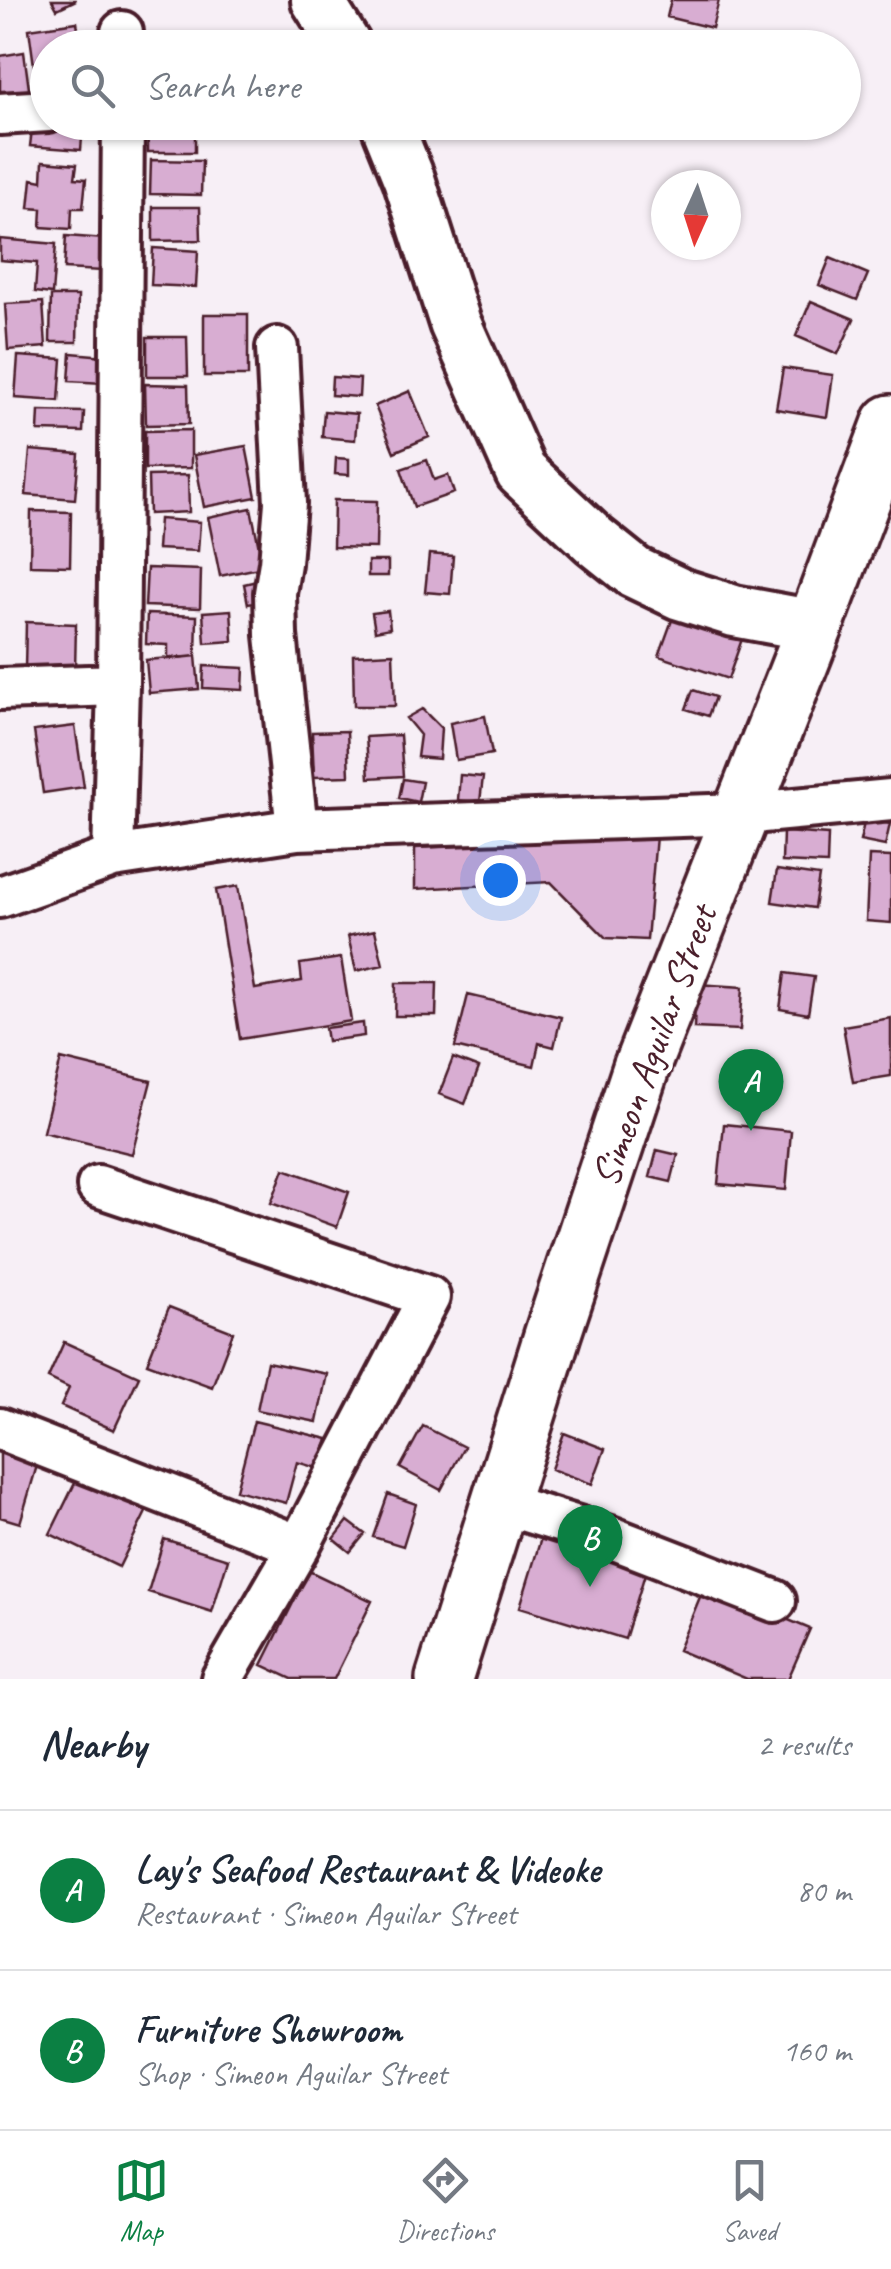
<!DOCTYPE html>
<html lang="en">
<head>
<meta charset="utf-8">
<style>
  body { margin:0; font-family:Caveat,sans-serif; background:#f6f6f7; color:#1f2937 }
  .compass { position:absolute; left:651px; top:170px; width:90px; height:90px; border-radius:50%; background:#fff; box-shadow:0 2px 8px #0004; rotate:183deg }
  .you { position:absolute; left:500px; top:880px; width:35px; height:35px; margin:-25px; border:8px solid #fff; border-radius:50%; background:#1a73e8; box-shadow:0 0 0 15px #1a73e833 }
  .badge { display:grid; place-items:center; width:65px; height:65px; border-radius:50%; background:#0b8043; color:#fff; font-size:32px; font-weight:700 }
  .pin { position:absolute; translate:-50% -82px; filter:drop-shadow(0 2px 5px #0008) }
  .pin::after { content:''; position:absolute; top:52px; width:35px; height:30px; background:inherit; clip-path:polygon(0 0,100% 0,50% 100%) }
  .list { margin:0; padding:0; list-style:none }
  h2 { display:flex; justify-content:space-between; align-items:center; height:130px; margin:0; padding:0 40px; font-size:42px }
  h2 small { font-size:32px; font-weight:400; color:#747a83 }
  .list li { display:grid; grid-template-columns:65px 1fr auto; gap:30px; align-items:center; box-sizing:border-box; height:160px; padding:0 40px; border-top:2px solid #e0e1e3 }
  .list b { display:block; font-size:38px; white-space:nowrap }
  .list p { margin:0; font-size:32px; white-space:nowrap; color:#747a83 }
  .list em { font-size:32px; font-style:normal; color:#747a83 }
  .icon { flex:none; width:55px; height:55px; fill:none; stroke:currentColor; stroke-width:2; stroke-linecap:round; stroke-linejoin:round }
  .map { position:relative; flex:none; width:891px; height:1679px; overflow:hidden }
  .search { position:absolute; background:#fff; box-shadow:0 2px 8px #0004; left:30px; right:30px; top:30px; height:110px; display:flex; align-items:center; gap:25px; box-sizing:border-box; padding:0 35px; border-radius:55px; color:#747a83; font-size:38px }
  .sheet { height:450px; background:#fff }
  nav { display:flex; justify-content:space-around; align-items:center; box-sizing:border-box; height:140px; border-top:2px solid #e0e1e3; background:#fff; font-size:28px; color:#747a83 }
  nav a { display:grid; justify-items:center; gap:5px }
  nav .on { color:#0b8043 }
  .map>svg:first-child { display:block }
  .building { fill:#d8add2; stroke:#4a1f2b; stroke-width:2.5 }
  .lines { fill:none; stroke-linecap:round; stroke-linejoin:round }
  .minor-casing { stroke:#4a1f2b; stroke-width:48 }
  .major-casing { stroke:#4a1f2b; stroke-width:58 }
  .highway-casing { stroke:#4a1f2b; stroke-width:62 }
  .minor { stroke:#fff; stroke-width:40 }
  .major { stroke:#fff; stroke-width:50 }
  .highway { stroke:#fff; stroke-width:55 }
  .labels { text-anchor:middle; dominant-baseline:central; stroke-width:8; stroke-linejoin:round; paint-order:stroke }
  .street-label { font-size:40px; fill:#4a1f2b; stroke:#fff }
</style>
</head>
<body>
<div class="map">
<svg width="891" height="1679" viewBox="0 0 891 1679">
  <rect width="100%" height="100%" fill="#f7eff6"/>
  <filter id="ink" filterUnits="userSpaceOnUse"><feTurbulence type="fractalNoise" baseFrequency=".01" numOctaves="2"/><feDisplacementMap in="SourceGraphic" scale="20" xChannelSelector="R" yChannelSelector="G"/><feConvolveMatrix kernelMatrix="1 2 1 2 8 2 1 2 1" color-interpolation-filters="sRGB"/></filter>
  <g filter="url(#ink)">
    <!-- building -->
    <path class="building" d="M52,0H76L57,9Z
      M671,0H719L712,28L667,17Z
      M77,22L81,48H48V94L38,95L29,29Z
      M24,52L30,96L0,101V56Z
      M33,121L83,125L81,150L30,146Z
      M148,122H195V152H148Z
      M151,160L202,161L201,195L150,194Z
      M43,161L77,164L75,178L86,179L83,208H72L71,229L41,227L42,209L29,208L32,179L42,181Z
      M153,207H200L201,240L153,241Z
      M66,236L105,239L103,271L64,269Z
      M0,239L56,244L52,294L35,292L37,263L0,260Z
      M153,248L198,251L196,287L151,285Z
      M830,258L868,274L857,300L819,285Z
      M51,296H78L77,342H50Z
      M811,301L854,319L838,354L796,336Z
      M43,302L46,347L8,350L5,304Z
      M204,314H248V376H204Z
      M147,337H187L188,376H147Z
      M71,353L105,356L103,383L69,381Z
      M18,356L62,359L59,401L15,398Z
      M783,368L833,375L827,417L776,409Z
      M332,377L360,379L359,397L331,395Z
      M145,384L188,385L189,424L146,425Z
      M410,391L429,437L394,452L375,406Z
      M39,411L84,412L83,432L38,431Z
      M324,411L357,414L355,440L322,437Z
      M191,430V468L145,469V431Z
      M246,446L256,497L204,507L194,455Z
      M30,450L79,454L75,499L26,495Z
      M336,458L349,459V475L335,474Z
      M427,460L434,480L448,475L454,493L414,507L401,469Z
      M188,475L189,512L149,514L148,476Z
      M334,500L377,501L376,548L333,547Z
      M251,508L263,567L220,576L208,517Z
      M31,511L71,512L70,566L30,565Z
      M159,519L200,522L198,551L157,549Z
      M429,554L453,556L450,594L425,592Z
      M368,561H388V576H368Z
      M147,568L201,570L200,608L145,606Z
      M265,579L270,600L248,604L244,584Z
      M680,598L748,622L728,679L659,656Z
      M231,610L233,641L205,643L203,612Z
      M388,611L390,628L375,631L372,613Z
      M147,614L197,616L196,656L168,659V645L146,644Z
      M26,622L76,624L75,671L25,670Z
      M393,653L395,706H354L353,655Z
      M196,656L199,689L149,693L146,660Z
      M204,666L244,668L243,690L203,688Z
      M693,690L715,697L708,716L686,709Z
      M422,709L441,728L439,759L417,757L420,735L406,718Z
      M485,716L492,754L456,760L450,723Z
      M75,726L84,787L43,793L34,731Z
      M347,731L349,776L314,777L312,732Z
      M400,735L403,776L369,778L366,737Z
      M460,775L483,777L480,802L458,800Z
      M403,779L422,782L418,802L399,798Z
      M865,818L890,824L885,846L860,841Z
      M783,832L828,835L827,864L782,862Z
      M656,836L647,940L606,938L551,882L415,889V848Z
      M869,856L891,857V923L866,921Z
      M777,870L819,876L814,908L772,902Z
      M238,886L255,989L302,981L300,964L341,958L351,1021L240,1039L216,890Z
      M375,930L383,965L356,971L348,936Z
      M785,973L814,977L808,1014L780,1009Z
      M396,983H437L436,1016H395Z
      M696,984L743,987L740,1030L694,1028Z
      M468,995L561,1017L554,1047L539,1043L534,1066L455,1047Z
      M891,1018V1076L853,1082L843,1026Z
      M363,1023L364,1036L327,1041L325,1028Z
      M453,1058L479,1068L465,1104L439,1094Z
      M61,1059L151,1081L132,1154L43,1132Z
      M724,1124L791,1131L786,1190L718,1184Z
      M657,1150L678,1155L671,1182L650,1177Z
      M284,1169L349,1192L337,1227L271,1203Z
      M169,1307L233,1332L212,1387L147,1363Z
      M64,1342L139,1376L114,1430L61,1406L69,1388L48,1378Z
      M267,1362L327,1374L317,1422L257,1410Z
      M254,1421L328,1439L320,1469L297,1462L286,1503L236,1490Z
      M423,1426L464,1447L441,1490L400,1468Z
      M564,1433L605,1449L592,1484L551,1469Z
      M0,1451L38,1462L20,1523L0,1517Z
      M78,1477L147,1510L119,1567L50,1534Z
      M388,1494L416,1504L403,1546L373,1537Z
      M348,1521L365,1534L350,1552L334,1539Z
      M542,1535L647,1567L625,1639L520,1607Z
      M164,1539L228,1559L212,1612L148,1592Z
      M309,1571L372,1601L334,1679H292L262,1665Z
      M705,1585L810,1629L788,1679H747L678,1650Z"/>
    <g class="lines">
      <!-- minor casing -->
      <g class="minor-casing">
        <path id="minor" d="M122,32V48
          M0,114L48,111
          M277,348L285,503L280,563L275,593L276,635L297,829
          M0,689L118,685
          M113,857L118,685L123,122
          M0,897L113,857L297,829L741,814L891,800
          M98,1186L429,1297L299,1546L222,1679
          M0,1429L299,1546
          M500,1503L610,1537L775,1601"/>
      </g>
      <!-- major casing -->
      <g class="major-casing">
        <path id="major" d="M317,0L347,48
          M386,122L409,179L455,323L521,472L594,540L634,572L680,594L734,611L815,626"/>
      </g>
      <!-- highway casing -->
      <g class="highway-casing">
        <path id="highway" d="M444,1679L553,1333L641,1068L815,626L891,423"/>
      </g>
      <!-- minor -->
      <use href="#minor" class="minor"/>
      <!-- major -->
      <use href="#major" class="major"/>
      <!-- highway -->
      <use href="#highway" class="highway"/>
    </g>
  </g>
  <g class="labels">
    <!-- street labels -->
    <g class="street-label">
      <text transform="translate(654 1046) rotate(-70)">Simeon Aguilar Street</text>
    </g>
  </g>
</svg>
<svg class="compass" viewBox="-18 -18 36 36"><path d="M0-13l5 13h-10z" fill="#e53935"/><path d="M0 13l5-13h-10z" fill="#747a83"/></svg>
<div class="you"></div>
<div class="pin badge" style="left:751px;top:1131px">A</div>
<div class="pin badge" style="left:590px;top:1587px">B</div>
<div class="search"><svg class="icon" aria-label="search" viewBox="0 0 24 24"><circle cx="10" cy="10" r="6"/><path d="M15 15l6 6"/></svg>Search here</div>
</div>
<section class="sheet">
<h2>Nearby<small>2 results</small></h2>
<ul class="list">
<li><span class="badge">A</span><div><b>Lay's Seafood Restaurant &amp; Videoke</b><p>Restaurant · Simeon Aguilar Street</p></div><em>80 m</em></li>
<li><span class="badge">B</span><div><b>Furniture Showroom</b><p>Shop · Simeon Aguilar Street</p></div><em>160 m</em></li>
</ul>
</section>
<nav>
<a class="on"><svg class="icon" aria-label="map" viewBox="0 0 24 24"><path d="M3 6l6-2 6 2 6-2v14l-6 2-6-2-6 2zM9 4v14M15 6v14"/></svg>Map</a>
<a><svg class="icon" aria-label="directions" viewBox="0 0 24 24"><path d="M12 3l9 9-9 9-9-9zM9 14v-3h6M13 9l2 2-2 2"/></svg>Directions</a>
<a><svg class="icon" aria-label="saved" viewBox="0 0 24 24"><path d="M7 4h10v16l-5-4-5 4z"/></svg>Saved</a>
</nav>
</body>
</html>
